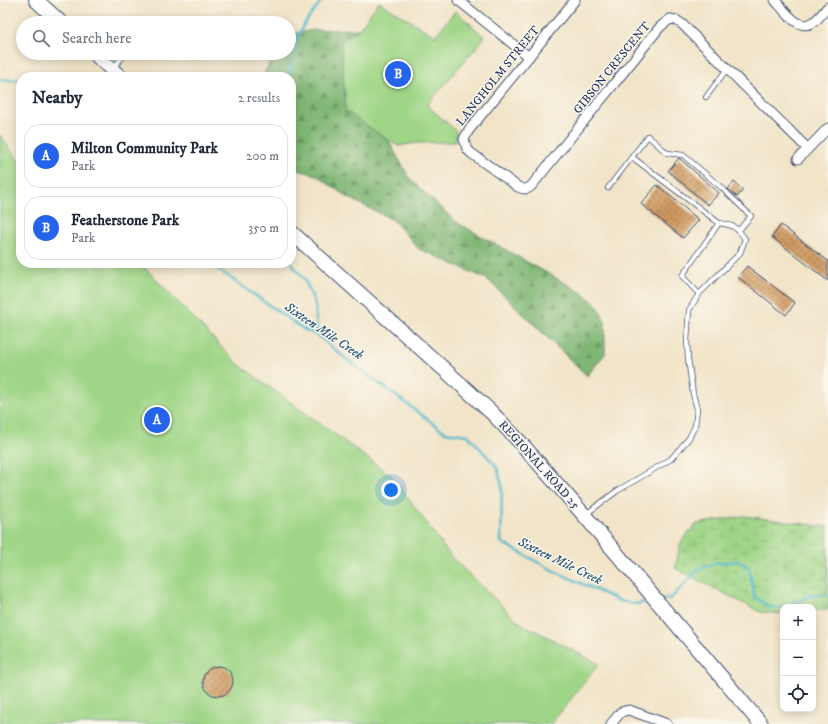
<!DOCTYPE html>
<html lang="en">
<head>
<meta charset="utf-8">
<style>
  body { margin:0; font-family:"IM FELL DW Pica",serif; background:#f2f2f3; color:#1f2937 }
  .controls { position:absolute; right:12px; bottom:12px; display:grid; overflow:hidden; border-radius:8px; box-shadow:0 2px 10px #0003 }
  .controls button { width:36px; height:36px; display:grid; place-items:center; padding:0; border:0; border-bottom:1px solid #e0e1e3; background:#fff; color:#1f2937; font:20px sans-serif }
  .you { position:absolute; left:391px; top:490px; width:14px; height:14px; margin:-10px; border:3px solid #fff; border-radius:50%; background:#1a73e8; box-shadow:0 0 0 6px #1a73e833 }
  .badge { display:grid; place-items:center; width:26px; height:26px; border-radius:50%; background:#2563eb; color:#fff; font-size:13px; font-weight:700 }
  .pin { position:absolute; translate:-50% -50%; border:2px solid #fff; box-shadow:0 1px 4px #0006 }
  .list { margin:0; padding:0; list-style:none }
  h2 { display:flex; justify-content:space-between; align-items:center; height:52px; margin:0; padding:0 16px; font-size:17px }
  h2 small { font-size:13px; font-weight:400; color:#747a83 }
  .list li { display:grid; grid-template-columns:26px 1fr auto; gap:12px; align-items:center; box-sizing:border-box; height:64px; margin:0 8px 8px; padding:0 8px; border:1px solid #e0e1e3; border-radius:16px }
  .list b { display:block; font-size:15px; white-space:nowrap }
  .list p { margin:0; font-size:13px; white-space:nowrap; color:#747a83 }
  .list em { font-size:13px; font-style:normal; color:#747a83 }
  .icon { flex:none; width:22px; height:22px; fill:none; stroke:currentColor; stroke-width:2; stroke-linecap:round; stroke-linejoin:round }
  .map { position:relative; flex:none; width:828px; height:724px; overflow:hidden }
  .search { position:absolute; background:#fff; box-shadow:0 2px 10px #0003; left:16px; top:16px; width:280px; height:44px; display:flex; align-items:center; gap:10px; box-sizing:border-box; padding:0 14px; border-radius:22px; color:#747a83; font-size:15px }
  .panel { position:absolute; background:#fff; box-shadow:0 2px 10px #0003; left:16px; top:72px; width:280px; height:196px; border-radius:16px }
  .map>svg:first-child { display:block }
  .forest { fill:url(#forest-firs); stroke:#4d7268 }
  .wetland { fill:url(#wetland-marsh); stroke:#5d8272 }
  .park { fill:#9fd586; stroke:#5d8272 }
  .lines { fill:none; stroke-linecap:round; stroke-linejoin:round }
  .stream { stroke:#4eb7cc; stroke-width:2.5 }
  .building { fill:url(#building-cross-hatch) }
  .service-casing { stroke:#3b4a6e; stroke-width:6 }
  .minor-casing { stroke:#3b4a6e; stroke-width:11 }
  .primary-casing { stroke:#3b4a6e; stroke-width:16 }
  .service { stroke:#fff; stroke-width:4.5 }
  .minor { stroke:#fff; stroke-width:9 }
  .primary { stroke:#fff; stroke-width:14 }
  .labels { text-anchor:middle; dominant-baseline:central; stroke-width:3; stroke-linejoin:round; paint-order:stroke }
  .street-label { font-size:12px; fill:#1b2f5e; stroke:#fbf7ec }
  .water-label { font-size:13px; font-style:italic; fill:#2a587f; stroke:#fbf7ec }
</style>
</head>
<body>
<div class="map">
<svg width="828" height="724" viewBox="0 0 828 724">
  <defs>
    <pattern id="forest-firs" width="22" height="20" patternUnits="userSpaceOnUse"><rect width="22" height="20" fill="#7fb673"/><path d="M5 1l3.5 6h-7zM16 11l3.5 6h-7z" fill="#679462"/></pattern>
    <pattern id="wetland-marsh" width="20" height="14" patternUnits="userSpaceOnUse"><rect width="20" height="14" fill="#9fd586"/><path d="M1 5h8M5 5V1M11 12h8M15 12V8" fill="none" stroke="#88b776"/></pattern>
    <pattern id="building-cross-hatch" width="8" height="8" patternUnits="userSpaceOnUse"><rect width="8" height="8" fill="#d09a61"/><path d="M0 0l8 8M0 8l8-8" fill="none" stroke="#a87e53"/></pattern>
  </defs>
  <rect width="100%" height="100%" fill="#fbf7ec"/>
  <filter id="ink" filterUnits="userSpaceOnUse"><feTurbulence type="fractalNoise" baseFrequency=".025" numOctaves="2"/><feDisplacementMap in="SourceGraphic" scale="8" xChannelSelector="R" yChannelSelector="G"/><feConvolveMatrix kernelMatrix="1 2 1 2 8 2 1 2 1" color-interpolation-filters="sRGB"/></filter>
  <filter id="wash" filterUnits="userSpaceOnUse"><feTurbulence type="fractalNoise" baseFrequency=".012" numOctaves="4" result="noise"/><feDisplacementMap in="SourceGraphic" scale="16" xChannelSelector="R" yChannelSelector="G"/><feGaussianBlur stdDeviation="0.9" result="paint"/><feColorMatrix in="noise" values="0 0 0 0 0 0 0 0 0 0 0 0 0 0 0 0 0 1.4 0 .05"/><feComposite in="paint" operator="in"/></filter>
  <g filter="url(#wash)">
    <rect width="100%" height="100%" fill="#f1e4c8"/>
    <!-- forest -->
    <path class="forest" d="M359,29L341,42L346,111L388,140L410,179L456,222L581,292L597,305L605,321V354L587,376L487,279L419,249L393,220L347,197L316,175L291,168V77H262L275,53H289V34L314,30Z"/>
    <!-- wetland -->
    <path class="wetland" d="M744,516L828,527V609L813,611V607H783V614L760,612L675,568L681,542L696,524Z"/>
    <!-- park -->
    <path class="park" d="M379,2L435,36L455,11L485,37L427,105L457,132L455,142L416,143L398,146L388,140L346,111L341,42L359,29Z
      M0,135L21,164V263H140L238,364L392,476L452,558L519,622L599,664L551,724H0Z"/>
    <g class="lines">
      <!-- stream -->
      <path class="stream" d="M286,77L293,64L295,45L303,26L322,0
        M0,80H21
        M209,263L303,329L317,335L350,362L445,432L468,435L497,467L502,486L501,542L552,570L620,601L636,604L651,601
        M291,263L305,280L315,304L317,335
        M662,600L671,598L698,570L716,563L740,561L749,569L755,597L769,607L783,608
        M786,607L812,595H828"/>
    </g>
    <g id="blocks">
      <!-- building -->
      <path class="building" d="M679,158L719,193L708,205L668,171Z
        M734,182L743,190L737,197L728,189Z
        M657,185L699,220L683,238L641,204Z
        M781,225L828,261V281L772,237Z
        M747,266L795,303L786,315L738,277Z
        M203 681a15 15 0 1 1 30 0a15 15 0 1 1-30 0Z"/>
    </g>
  </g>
  <g filter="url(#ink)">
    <use href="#blocks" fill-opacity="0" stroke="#3b4a6e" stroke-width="1"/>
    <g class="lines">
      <!-- service casing -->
      <g class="service-casing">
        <path id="service" d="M113,68L126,53
          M706,97L727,69
          M632,157L719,223
          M608,188L648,136L667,153L683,155L723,189L751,216L739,230
          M586,514L617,491L671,459L689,438L695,426L697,409L693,394L688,358L687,341L689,310L699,294L740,253L745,239C737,227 733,225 719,223L682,276L699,294"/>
      </g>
      <!-- minor casing -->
      <g class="minor-casing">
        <path id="minor" d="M458,0L529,57
          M575,0L469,130L464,139L467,149L471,153L518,187C525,190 528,190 533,184L660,27L670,19L676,20L682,24L808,149
          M775,0C783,9 798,31 812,23C818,20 823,12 828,7
          M798,159L828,128
          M611,724L621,712L629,710L667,724"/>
      </g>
      <!-- primary casing -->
      <g class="primary-casing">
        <path id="primary" d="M36,0L61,23
          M94,53L120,77
          M291,232L445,370L491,412L520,442L584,515L761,724"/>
      </g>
      <!-- service -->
      <use href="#service" class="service"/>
      <!-- minor -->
      <use href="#minor" class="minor"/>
      <!-- primary -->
      <use href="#primary" class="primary"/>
    </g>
  </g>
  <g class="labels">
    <!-- street labels -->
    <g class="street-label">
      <text transform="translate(612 68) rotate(-51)">GIBSON CRESCENT</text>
      <text transform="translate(498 76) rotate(-51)">LANGHOLM STREET</text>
      <text transform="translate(539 465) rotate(48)">REGIONAL ROAD 25</text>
    </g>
    <!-- water labels -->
    <g class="water-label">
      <text transform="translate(324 331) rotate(34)">Sixteen Mile Creek</text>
      <text transform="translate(560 561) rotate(26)">Sixteen Mile Creek</text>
    </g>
  </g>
</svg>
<div class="controls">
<button>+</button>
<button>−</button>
<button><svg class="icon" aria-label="locate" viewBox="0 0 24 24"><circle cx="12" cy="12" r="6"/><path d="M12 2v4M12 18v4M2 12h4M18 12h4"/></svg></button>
</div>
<div class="you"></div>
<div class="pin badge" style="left:157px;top:420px">A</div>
<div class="pin badge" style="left:398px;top:74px">B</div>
<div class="search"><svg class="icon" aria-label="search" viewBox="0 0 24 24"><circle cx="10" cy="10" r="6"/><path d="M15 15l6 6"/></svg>Search here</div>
<section class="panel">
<h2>Nearby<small>2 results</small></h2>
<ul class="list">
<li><span class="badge">A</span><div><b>Milton Community Park</b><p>Park</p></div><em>200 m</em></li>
<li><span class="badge">B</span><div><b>Featherstone Park</b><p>Park</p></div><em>350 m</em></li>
</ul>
</section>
</div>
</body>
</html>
